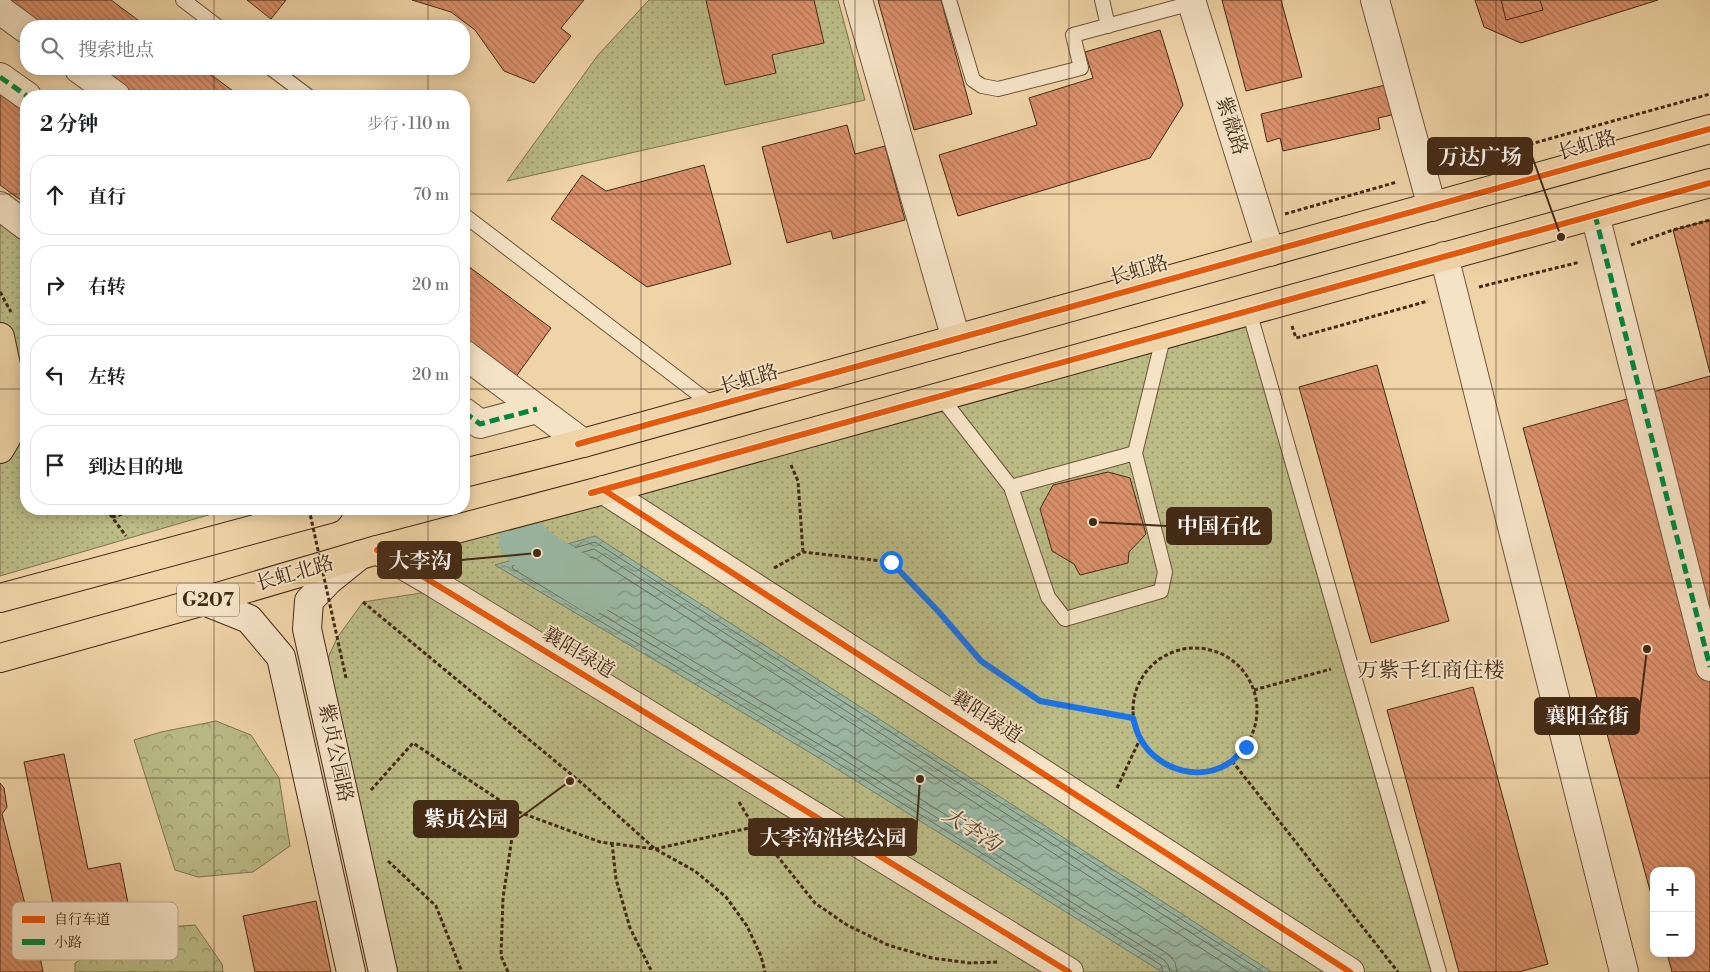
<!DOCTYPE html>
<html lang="zh">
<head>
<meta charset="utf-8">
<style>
  body { margin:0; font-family:"Libre Bodoni","Noto Serif SC",serif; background:#f2f2f2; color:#202124 }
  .controls { position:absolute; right:15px; bottom:15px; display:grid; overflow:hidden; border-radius:10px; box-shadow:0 2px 12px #0003 }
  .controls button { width:45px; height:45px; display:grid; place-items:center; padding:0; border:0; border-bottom:1px solid #e0e0e0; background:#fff; color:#202124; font:25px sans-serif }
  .stop { position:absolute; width:15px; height:15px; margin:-11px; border:4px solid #1a73e8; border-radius:50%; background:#fff }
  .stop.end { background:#1a73e8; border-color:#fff; box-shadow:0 1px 5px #0008 }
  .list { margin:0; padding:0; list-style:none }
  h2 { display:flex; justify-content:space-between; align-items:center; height:65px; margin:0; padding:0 20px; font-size:21px }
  h2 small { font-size:16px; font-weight:400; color:#757577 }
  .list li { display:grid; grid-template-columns:32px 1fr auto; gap:15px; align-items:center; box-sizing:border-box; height:80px; margin:0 10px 10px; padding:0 10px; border:1px solid #e0e0e0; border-radius:20px }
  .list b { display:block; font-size:19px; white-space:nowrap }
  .list em { font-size:16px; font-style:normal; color:#757577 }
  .icon { flex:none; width:28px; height:28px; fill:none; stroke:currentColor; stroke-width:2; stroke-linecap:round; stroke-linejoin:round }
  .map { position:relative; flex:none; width:1710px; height:972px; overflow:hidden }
  .search { position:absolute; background:#fff; box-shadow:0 2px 12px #0003; left:20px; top:20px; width:450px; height:55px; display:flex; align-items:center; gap:12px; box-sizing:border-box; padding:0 18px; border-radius:20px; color:#757577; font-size:19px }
  .panel { position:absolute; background:#fff; box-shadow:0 2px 12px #0003; left:20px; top:90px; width:450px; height:425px; border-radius:20px }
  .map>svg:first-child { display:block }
  .forest { fill:url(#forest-crowns); stroke:#7f734e }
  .park { fill:url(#park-dots); stroke:#7f734e }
  .water { fill:url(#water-waves); stroke:#777f6b }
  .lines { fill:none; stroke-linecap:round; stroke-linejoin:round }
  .shore { stroke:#6e715c; stroke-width:1 }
  .river { stroke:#9ab8a4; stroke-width:49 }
  .building { fill:url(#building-back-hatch); stroke:#432a15 }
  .lane-casing { stroke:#6e543a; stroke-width:16 }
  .street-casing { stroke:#6e543a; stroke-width:30 }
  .secondary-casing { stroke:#432a15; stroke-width:30 }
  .highway-casing { stroke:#432a15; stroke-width:30 }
  .path { stroke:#432a15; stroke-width:3; stroke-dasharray:4 2.5; stroke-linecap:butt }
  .lane { stroke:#f5e3c6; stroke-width:14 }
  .street { stroke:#f5e3c6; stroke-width:28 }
  .secondary { stroke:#f5e3c6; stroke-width:28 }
  .highway { stroke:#efd4a7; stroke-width:28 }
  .path-bridge { stroke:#432a15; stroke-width:3; stroke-dasharray:4 2.5; stroke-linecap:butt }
  .quiet { stroke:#00873e; stroke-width:5; stroke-dasharray:10 5; stroke-linecap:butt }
  .cycleway-casing { stroke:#f5e3c6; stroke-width:9 }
  .cycleway { stroke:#e8590c; stroke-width:6 }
  .route { stroke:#1a73e8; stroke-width:6 }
  .grid { fill:none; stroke:#432a15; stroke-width:1; stroke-opacity:0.55 }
  .labels { text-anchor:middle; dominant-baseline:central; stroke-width:4; stroke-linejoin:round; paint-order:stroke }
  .shield { fill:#f5e3c6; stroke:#78624a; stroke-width:1 }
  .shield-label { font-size:19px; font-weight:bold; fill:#432a15 }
  .street-label { font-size:20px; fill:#432a15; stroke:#f5e3c6 }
  .neighbourhood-label { font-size:21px; fill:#432a15; stroke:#f5e3c6 }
  .water-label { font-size:21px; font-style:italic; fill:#544632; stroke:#f5e3c6 }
  .key { fill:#f5e3c6; stroke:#c0ac91; stroke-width:1 }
  .key-label { font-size:14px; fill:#432a15 }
  .leader { fill:none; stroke:#432a15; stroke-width:2 }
  .callout-dot { fill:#432a15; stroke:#f5e3c6; stroke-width:2 }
  .callout { fill:#432a15; stroke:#432a15; stroke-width:2 }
  .callout-label { font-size:21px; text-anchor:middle; font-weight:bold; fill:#fff }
</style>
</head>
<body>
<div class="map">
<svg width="1710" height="972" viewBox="0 0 1710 972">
  <defs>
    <pattern id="forest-crowns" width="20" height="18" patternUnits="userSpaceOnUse" patternTransform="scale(1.25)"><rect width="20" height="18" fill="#bbbc86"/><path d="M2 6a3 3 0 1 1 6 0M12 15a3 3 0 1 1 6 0" fill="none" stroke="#9a996c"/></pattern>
    <pattern id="park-dots" width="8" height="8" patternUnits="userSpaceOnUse" patternTransform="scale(1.25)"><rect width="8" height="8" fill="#bbbc86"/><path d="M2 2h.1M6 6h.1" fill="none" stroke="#9a996c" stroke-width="1.8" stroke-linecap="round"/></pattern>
    <pattern id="water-waves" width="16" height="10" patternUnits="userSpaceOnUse" patternTransform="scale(1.25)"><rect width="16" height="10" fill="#9ab8a4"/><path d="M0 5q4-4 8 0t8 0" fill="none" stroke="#7f9684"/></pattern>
    <pattern id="building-back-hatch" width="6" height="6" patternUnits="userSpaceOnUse" patternTransform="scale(1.25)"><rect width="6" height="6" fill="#da906a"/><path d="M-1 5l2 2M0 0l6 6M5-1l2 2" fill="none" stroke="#b27656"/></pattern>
  </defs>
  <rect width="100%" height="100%" fill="#efd4a7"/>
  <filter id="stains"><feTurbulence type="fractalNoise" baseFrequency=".004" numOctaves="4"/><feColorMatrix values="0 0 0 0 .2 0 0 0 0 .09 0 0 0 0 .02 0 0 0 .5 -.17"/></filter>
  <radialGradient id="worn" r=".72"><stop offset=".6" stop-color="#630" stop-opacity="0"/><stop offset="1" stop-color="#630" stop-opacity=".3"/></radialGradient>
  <!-- forest -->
  <path class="forest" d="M216,721L251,735L279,778L290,846L253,872L198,877L175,870L134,740L161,732Z
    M195,925L222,964L223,972H75V963L130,930Z"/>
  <!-- park -->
  <path class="park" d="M649,0H838L865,100L507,181L598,55Z
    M0,219L26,238V509H219L215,513L0,576Z
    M1245,322L1431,972H392L322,671L337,638L363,602L466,586L377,550Z"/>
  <!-- water -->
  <path class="water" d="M595,536L1272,972H1162L829,764L495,565Z"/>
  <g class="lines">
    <!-- shore -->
    <path class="shore" d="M1163,972L1161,965L831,759L513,569L512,566L595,542L1263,972
      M1170,972L1168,965L1164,960L835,754L529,571L528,568L594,549L1252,972
      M1177,972L1175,962L1168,954L839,748L547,574L546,570L593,557L1238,972"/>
    <!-- river -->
    <path class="river" d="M523,540L537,553L594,589"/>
  </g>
  <!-- building -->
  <path class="building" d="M9,0H111L146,26H44Z
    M247,0H286L271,19Z
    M412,0H584L561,28L571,36L534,83L504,71L475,30L451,12Z
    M706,0H814L824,43L772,55L776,73L725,85Z
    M878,0H941L972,114L914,130Z
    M1222,0H1281L1302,77L1246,91Z
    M1475,0H1658L1521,43L1484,27Z
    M1501,0H1540L1543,10L1506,20Z
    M1160,30L1183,105L1150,158L958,216L939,155L1037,125L1029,98L1093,78L1085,52Z
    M101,69H203L240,96H138Z
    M1390,84L1396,114L1378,118L1380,129L1283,151L1280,138L1267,142L1261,114Z
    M0,93L26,113V204L0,185Z
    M847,125L855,154L885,146L905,220L833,239L831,231L787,243L762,147Z
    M704,165L731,264L647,287L551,219L582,175L606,191Z
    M1710,220V373L1673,230Z
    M464,263L551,328L515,378L464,339Z
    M1377,365L1449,621L1371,643L1299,387Z
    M1710,376V972H1672L1667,953H1691V871H1654V905L1523,428Z
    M1108,472L1130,478L1146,534L1129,552L1128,563L1080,575L1074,564L1052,551L1040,509L1053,485Z
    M1473,687L1548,964L1519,972H1459L1387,710Z
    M64,754L88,869L120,863L131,918L59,933L24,762Z
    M0,783L4,788L7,807L2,814L27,912L20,914L27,940L36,936L43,972H0Z
    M316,901L331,972H255L243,916Z"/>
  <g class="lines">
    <!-- lane casing -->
    <g class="lane-casing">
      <path id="lane" d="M183,0L217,26
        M949,0L973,80L982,86L998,89L1081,68L1073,35L1192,3
        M1102,0L1108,26
        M272,69L308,96
        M464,215L714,406
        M1249,311L1439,972
        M940,396L1011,487L1135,453L1164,334
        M1011,487L1048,597L1065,619L1161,591L1165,572L1135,453"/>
    </g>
    <!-- street casing -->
    <g class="street-casing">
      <path id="street" d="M858,0L956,339
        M1191,0L1270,252
        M1375,0L1432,207
        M0,10L26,29
        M79,69L116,96
        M0,77L27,96
        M0,206L26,226
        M1595,215L1710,667
        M1444,256L1624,972
        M464,354L583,443
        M464,412L480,424L537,409
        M604,490L1350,972
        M377,550L432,582L1069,972"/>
    </g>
    <!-- secondary casing -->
    <g class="secondary-casing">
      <path id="secondary" d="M360,555L329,580L309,601L307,629L383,972
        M204,601L249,619L281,657L351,972"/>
    </g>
    <!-- highway casing -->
    <g class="highway-casing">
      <path id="highway" d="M0,337L10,384L7,437L0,449
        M464,473L583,443L1710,129
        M0,598L329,509
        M0,658L204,601L377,550L604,490L1710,183"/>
    </g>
    <!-- path -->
    <path class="path" d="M1448,167L1710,94
      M1285,214L1397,182
      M1631,245L1673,230L1710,220
      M1479,287L1580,262
      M0,292L11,312
      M1292,326L1296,338L1428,301
      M791,465L798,481L803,552
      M106,509L126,536
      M112,517L143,509
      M774,568L803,552L891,562L938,611L981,661L1040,701L1133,718
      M363,602L584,785L655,849L695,871L726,897L747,926L761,956L765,972
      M1133 710a62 62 0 1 1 124 0a62 62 0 1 1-124 0Z
      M1254,690L1331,669
      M1232,761L1398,972
      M1117,788L1140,739
      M371,790L413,743L516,811L600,842L655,849L767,824L770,820
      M739,802L754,827L815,903L847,925L888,945L932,958L970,963L999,962
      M612,843L616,879L630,928L652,972
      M388,861L436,906L462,972
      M508,972L501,956L503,898L516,811"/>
    <!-- lane -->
    <use href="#lane" class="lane"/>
    <!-- street -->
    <use href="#street" class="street"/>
    <!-- secondary -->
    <use href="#secondary" class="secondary"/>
    <!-- highway -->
    <use href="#highway" class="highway"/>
    <!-- path-bridge -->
    <path class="path-bridge" d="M309,509L346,678"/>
    <!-- quiet -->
    <path class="quiet" d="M0,77L27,96
      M1595,215L1710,667
      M464,412L480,424L537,409"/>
    <!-- cycleway casing -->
    <g class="cycleway-casing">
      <path id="cycleway" d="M578,444L1710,129
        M604,490L1350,972
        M591,493L1710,183
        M377,550L432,582L1069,972"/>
    </g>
    <!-- cycleway -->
    <use href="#cycleway" class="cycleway"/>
  </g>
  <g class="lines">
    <!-- route -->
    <path class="route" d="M891,562L938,611L981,661L1040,701L1133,718C1135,725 1137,734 1141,740C1159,771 1202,783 1232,761C1237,757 1241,751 1246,747"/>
  </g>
  <!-- grid -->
  <path class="grid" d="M214,0V26M428,0V26M641,0V972M855,0V972M1069,0V972M1282,0V972M1496,0V972M214,69V96M428,69V96M0,194H26M464,194H1710M0,389H26M464,389H1710M214,509V972M428,509V972M0,583H1710M0,778H1710"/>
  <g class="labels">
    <!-- shield labels -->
    <rect class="shield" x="177" y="583.5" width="62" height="33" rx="4"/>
    <g class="shield-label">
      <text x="208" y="600">G207</text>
    </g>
    <!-- street labels -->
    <g class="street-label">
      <text transform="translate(1231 126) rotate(72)">紫薇路</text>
      <text transform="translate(1587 146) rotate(-16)">长虹路</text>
      <text transform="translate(1139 271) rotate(-16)">长虹路</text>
      <text transform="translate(749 380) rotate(-16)">长虹路</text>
      <text transform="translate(295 574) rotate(-16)">长虹北路</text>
      <text transform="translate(578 653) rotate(31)">襄阳绿道</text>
      <text transform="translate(986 717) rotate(33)">襄阳绿道</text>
      <text transform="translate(335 753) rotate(78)">紫贞公园路</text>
    </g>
    <!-- neighbourhood labels -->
    <g class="neighbourhood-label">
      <text x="1431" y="671">万紫千红商住楼</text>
    </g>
    <!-- water labels -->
    <g class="water-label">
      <text transform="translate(971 830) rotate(33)">大李沟</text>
    </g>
  </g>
  <!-- legend -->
  <rect x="12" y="902" width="166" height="58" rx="8" class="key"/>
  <rect x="22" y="916" width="23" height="7" fill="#e8590c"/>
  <rect x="22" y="939" width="23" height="6" fill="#00873e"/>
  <g class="key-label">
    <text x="54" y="924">自行车道</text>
    <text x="54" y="947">小路</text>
  </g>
  <!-- callouts -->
  <path class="leader" d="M1561 237L1532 156M1093 522L1167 526M537 553L461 560M1647 649L1639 716M570 781L518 819M920 779L916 837"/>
  <g class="callout-dot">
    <circle cx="1561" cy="237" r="5"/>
    <circle cx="1093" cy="522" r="5"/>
    <circle cx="537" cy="553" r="5"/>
    <circle cx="1647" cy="649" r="5"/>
    <circle cx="570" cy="781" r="5"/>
    <circle cx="920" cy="779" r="5"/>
  </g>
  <g class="callout">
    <rect x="1428" y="138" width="104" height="36" rx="5"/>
    <rect x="1167" y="508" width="104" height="36" rx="5"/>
    <rect x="378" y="542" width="83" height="36" rx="5"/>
    <rect x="1535" y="698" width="104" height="36" rx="5"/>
    <rect x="414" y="801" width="104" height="36" rx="5"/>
    <rect x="749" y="819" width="167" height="36" rx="5"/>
  </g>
  <g class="callout-label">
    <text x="1480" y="164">万达广场</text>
    <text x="1219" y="533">中国石化</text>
    <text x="420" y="568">大李沟</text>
    <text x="1587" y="723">襄阳金街</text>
    <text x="466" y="826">紫贞公园</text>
    <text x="833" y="845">大李沟沿线公园</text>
  </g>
  <rect width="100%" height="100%" filter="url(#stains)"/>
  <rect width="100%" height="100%" fill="url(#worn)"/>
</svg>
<div class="controls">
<button>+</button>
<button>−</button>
</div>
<div class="stop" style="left:891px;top:562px"></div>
<div class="stop end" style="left:1246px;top:747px"></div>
<div class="search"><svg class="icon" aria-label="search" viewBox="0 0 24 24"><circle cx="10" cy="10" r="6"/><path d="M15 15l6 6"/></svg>搜索地点</div>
<section class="panel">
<h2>2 分钟<small>步行 · 110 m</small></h2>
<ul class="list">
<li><svg class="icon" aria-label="ahead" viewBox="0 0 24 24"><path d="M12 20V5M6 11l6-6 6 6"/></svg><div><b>直行</b></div><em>70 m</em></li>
<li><svg class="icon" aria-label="right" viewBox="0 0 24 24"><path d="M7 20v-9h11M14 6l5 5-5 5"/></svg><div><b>右转</b></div><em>20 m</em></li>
<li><svg class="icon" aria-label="left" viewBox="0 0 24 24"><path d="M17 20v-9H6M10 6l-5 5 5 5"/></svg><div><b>左转</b></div><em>20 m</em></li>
<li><svg class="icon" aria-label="arrive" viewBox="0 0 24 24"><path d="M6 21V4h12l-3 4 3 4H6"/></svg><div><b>到达目的地</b></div></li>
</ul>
</section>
</div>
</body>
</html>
